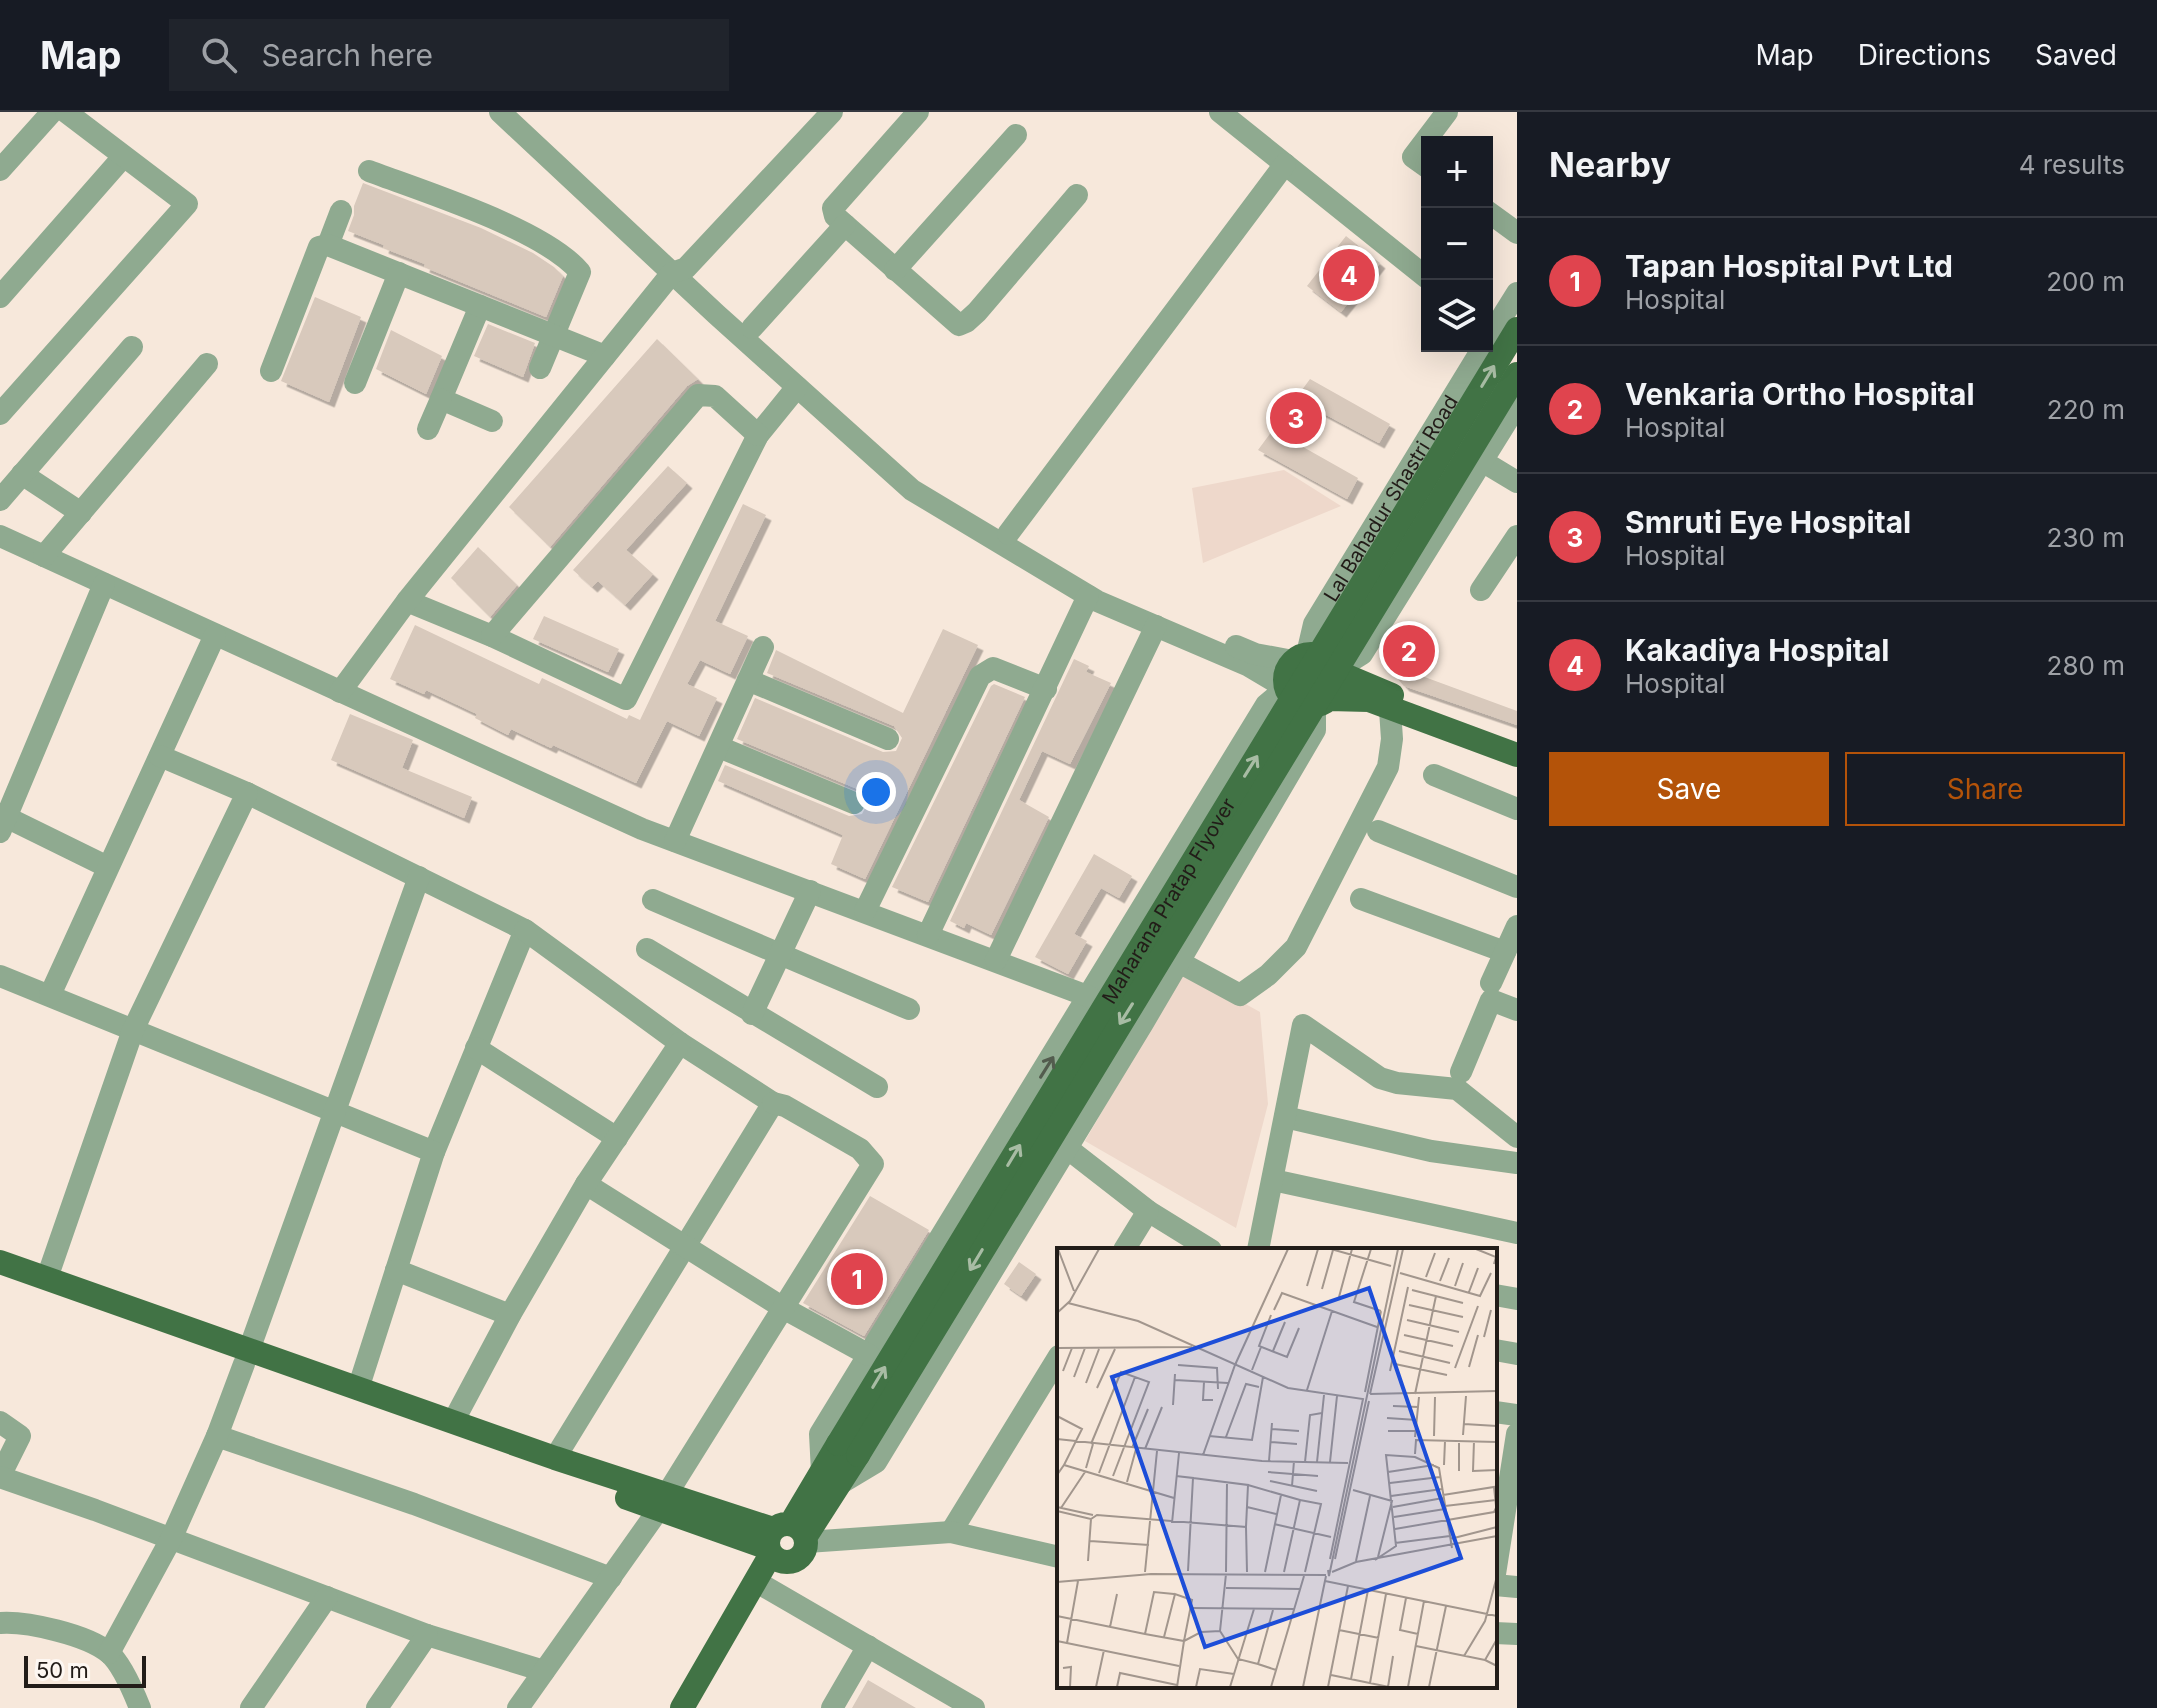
<!DOCTYPE html>
<html lang="en">
<head>
<meta charset="utf-8">
<style>
  body { margin:0; font-family:Inter,sans-serif; background:#20242c; color:#f1f3f6 }
  .controls { position:absolute; right:24px; top:24px; display:grid; overflow:hidden; border-radius:0px; box-shadow:0 8px 32px #0002 }
  .controls button { width:72px; height:72px; display:grid; place-items:center; padding:0; border:0; border-bottom:2px solid #363941; background:#171b24; color:#f1f3f6; font:40px sans-serif }
  .scale { position:absolute; left:24px; bottom:20px; width:122px; box-sizing:border-box; padding-left:8px; border:4px solid #221c18; border-top:0; font-size:22px; line-height:28px; white-space:nowrap; color:#221c18; -webkit-text-stroke:6px #fdf7f2; paint-order:stroke }
  .you { position:absolute; left:876px; top:680px; width:28px; height:28px; margin:-20px; border:6px solid #fff; border-radius:50%; background:#1a73e8; box-shadow:0 0 0 12px #1a73e833 }
  .badge { display:grid; place-items:center; width:52px; height:52px; border-radius:50%; background:#b45309; color:#fff; font-size:26px; font-weight:700 }
  .pin { position:absolute; translate:-50% -50%; border:4px solid #fff; box-shadow:0 2px 8px #0006 }
  .list { margin:0; padding:0; list-style:none }
  h2 { display:flex; justify-content:space-between; align-items:center; height:104px; margin:0; padding:0 32px; font-size:34px }
  h2 small { font-size:26px; font-weight:400; color:#9ea1a6 }
  .list li { display:grid; grid-template-columns:52px 1fr auto; gap:24px; align-items:center; box-sizing:border-box; height:128px; padding:0 32px; border-top:2px solid #363941 }
  .list b { display:block; font-size:30px; white-space:nowrap }
  .list p { margin:0; font-size:26px; white-space:nowrap; color:#9ea1a6 }
  .list em { font-size:26px; font-style:normal; color:#9ea1a6 }
  .actions { display:flex; gap:16px; padding:24px 32px }
  .actions a { flex:1; padding:18px 0; border:2px solid #b45309; border-radius:0px; text-align:center; font-size:28px; color:#b45309 }
  .actions .main { background:#b45309; color:#fff }
  .icon { flex:none; width:44px; height:44px; fill:none; stroke:currentColor; stroke-width:2; stroke-linecap:round; stroke-linejoin:round }
  .map { position:relative; flex:none; width:1517px; height:1596px; overflow:hidden }
  header { display:flex; align-items:center; gap:48px; box-sizing:border-box; height:112px; padding:0 40px; background:#171b24; border-bottom:2px solid #363941 }
  header strong { font-size:38px }
  nav { display:flex; gap:44px; margin-inline-start:auto; font-size:28px }
  .search { width:560px; height:72px; background:#20242c; display:flex; align-items:center; gap:20px; box-sizing:border-box; padding:0 28px; border-radius:0px; color:#9ea1a6; font-size:30px }
  main { display:flex }
  aside { flex:1; background:#171b24 }
  .map>svg:first-child { display:block }
  .medical { fill:#eed8cb }
  .building { fill:#d8c9bc; filter:url(#shadow) }
  .lines { fill:none; stroke-linecap:round; stroke-linejoin:round }
  .minor { stroke:#8faa90; stroke-width:22 }
  .major { stroke:#417345; stroke-width:24 }
  .major-bridge { stroke:#417345; stroke-width:24 }
  .oneway { stroke:#a8bca4 }
  .oneway2 { stroke:#535c4e }
  .labels { text-anchor:middle; dominant-baseline:central; stroke-width:6; stroke-linejoin:round; paint-order:stroke }
  .street-label { font-size:20px; fill:#221c18; stroke:#fdf7f2 }
  .inset-road { fill:none; stroke:#a2968d; stroke-width:2 }
  .view { fill:#1d4ed8; fill-opacity:0.15; stroke:#1d4ed8; stroke-width:4 }
  .inset-edge { fill:none; stroke:#221c18; stroke-width:4 }
</style>
</head>
<body>
<header>
<strong>Map</strong>
<div class="search"><svg class="icon" aria-label="search" viewBox="0 0 24 24"><circle cx="10" cy="10" r="6"/><path d="M15 15l6 6"/></svg>Search here</div>
<nav><a>Map</a><a>Directions</a><a>Saved</a></nav>
</header>
<main>
<div class="map">
<svg width="1517" height="1596" viewBox="0 0 1517 1596">
  <defs>
    <filter id="shadow"><feDropShadow dx="5.5" dy="5.5" stdDeviation="0" flood-color="#0004"/></filter>
  </defs>
  <rect width="100%" height="100%" fill="#f7e8db"/>
  <!-- medical -->
  <path class="medical" d="M1284,358L1341,394L1203,451L1192,376Z
    M1184,858L1260,900L1268,992L1236,1116L1085,1029Z"/>
  <!-- building -->
  <path class="building" d="M363,71L481,116L533,141L554,155L563,164L546,205L424,155L425,152L383,136L384,133L348,119L354,103V94Z
    M1346,124L1380,151L1341,200L1307,174Z
    M315,185L361,205L329,290L281,269Z
    M488,212L535,231L523,265L474,244Z
    M391,218L442,244L426,282L376,257Z
    M657,227L698,267L687,274L550,435L509,395Z
    M1310,267L1390,312L1379,331L1315,297L1296,331L1358,366L1347,387L1258,338Z
    M668,354L687,371L626,438L653,462L625,493L598,469L592,475L573,458Z
    M743,392L766,403L715,509L748,524L730,562L700,548L687,572L717,586L699,624L667,609L636,671L553,633L551,636L511,617L508,623L475,606L477,602L426,578L424,582L390,567L415,513L539,572L542,566L627,607L629,603L640,608Z
    M478,435L517,473L490,505L451,466Z
    M544,504L619,537L608,560L533,527Z
    M1412,514L1429,521L1411,560L1517,599V613L1404,574L1382,549L1394,553V546Z
    M943,517L978,533L865,767L831,752L843,723L718,669L725,653L849,704L862,702L868,690L860,678L737,627L755,586L883,640L896,639L902,626L894,614L767,561L776,538L903,601Z
    M1074,547L1089,554L1086,560L1111,571L1070,652L1042,639L1019,688L1049,705L991,823L966,811L964,816L950,809Z
    M994,572L1025,585L928,790L892,775L991,574Z
    M350,602L413,628L402,656L472,685L464,706L331,648Z
    M1094,742L1132,764L1119,786L1101,776L1074,822L1087,829L1068,862L1035,845Z
    M870,1084L929,1118L864,1224L803,1191Z
    M1019,1150L1036,1162L1021,1184L1004,1172Z
    M868,1568L916,1596H852Z"/>
  <g class="lines">
    <!-- minor -->
    <g class="minor">
      <path d="M500,0L716,202L912,378L1097,489L1249,554L1286,576L1266,593L820,1322L822,1360"/>
      <path d="M918,0L833,96L835,104L959,213L966,210L977,200L1077,83"/>
      <path d="M1220,0L1427,166"/>
      <path d="M1427,55L1413,45L1447,0"/>
      <path d="M0,58L52,0"/>
      <path d="M369,59C424,80 544,117 580,160L540,256"/>
      <path d="M1487,99L1517,121"/>
      <path d="M328,133L341,99"/>
      <path d="M895,158L1016,23"/>
      <path d="M0,185L123,45"/>
      <path d="M480,194L441,287L492,309"/>
      <path d="M752,216L845,113"/>
      <path d="M1487,229L1517,181"/>
      <path d="M271,259L319,135L328,133L605,244"/>
      <path d="M355,271L399,161"/>
      <path d="M0,302L187,92L66,0"/>
      <path d="M428,317L441,287"/>
      <path d="M1482,349L1517,370"/>
      <path d="M22,362L81,401"/>
      <path d="M0,388L132,235"/>
      <path d="M1008,422L1285,52"/>
      <path d="M0,424L642,717L1090,885"/>
      <path d="M44,444L207,252"/>
      <path d="M1481,478L1517,424"/>
      <path d="M407,489L492,524L626,587L758,323L797,275"/>
      <path d="M492,524L698,283L715,284L758,323"/>
      <path d="M1236,534L1255,542L1293,549"/>
      <path id="s1" d="M1307,542L1314,512L1484,234"/>
      <path d="M1335,559L1362,542L1517,293"/>
      <path d="M748,568L888,627"/>
      <path d="M340,580L407,489L672,161L686,156L832,0"/>
      <path d="M719,635L854,691"/>
      <path d="M1434,663L1517,697"/>
      <path d="M247,681L525,818L434,1040"/>
      <path d="M0,702L108,755"/>
      <path d="M1378,719L1517,775"/>
      <path d="M0,720L104,472"/>
      <path d="M675,729L763,535"/>
      <path d="M1361,787L1505,840"/>
      <path d="M653,788L909,897"/>
      <path d="M865,799L980,564L993,556L1046,577"/>
      <path d="M525,818L680,931L773,991L555,1346"/>
      <path d="M928,823L1088,484"/>
      <path d="M647,837L877,975"/>
      <path d="M996,848L1156,514"/>
      <path d="M1179,850L1240,883L1268,863L1296,835L1388,655L1392,627L1390,598"/>
      <path d="M0,864L434,1040L358,1277"/>
      <path d="M1491,871L1517,814"/>
      <path d="M50,883L215,523"/>
      <path d="M752,902L810,779"/>
      <path d="M476,936L617,1026"/>
      <path d="M1461,960L1491,888L1517,898"/>
      <path d="M1285,1005L1431,1039L1517,1051"/>
      <path d="M1067,1036L1148,1099L1211,1138"/>
      <path d="M1273,1068L1517,1121"/>
      <path d="M586,1072L785,1197L869,1243"/>
      <path d="M1124,1138L1148,1099"/>
      <path d="M1258,1138L1303,913L1380,966L1397,971L1457,977L1517,1025"/>
      <path d="M396,1158L510,1203"/>
      <path d="M47,1166L133,918L247,681L160,644"/>
      <path d="M1495,1183L1517,1187"/>
      <path d="M249,1238L419,765"/>
      <path d="M1495,1238L1517,1242"/>
      <path d="M1495,1300L1517,1303"/>
      <path d="M0,1310L20,1324L0,1364"/>
      <path d="M453,1310L510,1203L586,1072L680,931"/>
      <path d="M217,1324L414,1392L611,1466"/>
      <path d="M0,1365L95,1398L427,1523L544,1559"/>
      <path d="M841,1371L876,1350L1143,911L1315,618V594"/>
      <path d="M667,1382L873,1052L860,1037L785,994L773,991"/>
      <path d="M951,1420L1059,1244"/>
      <path d="M807,1430L951,1420L1059,1445"/>
      <path d="M1495,1462L1517,1322"/>
      <path d="M755,1469L974,1596"/>
      <path d="M1495,1473L1517,1475"/>
      <path d="M0,1511C27,1509 88,1523 109,1541C122,1552 134,1581 140,1596"/>
      <path d="M1495,1521L1517,1522"/>
      <path d="M109,1541L171,1427L217,1324L244,1252"/>
      <path d="M251,1596L327,1485"/>
      <path d="M377,1596L427,1523"/>
      <path d="M518,1596L659,1397"/>
      <path d="M832,1596L868,1534"/>
    </g>
    <!-- major -->
    <path class="major" d="M1285 568a26 26 0 1 1 52 0a26 26 0 1 1-52 0Z
      M1335,559L1392,583
      M1329,587L1369,588L1517,643
      M0,1150L555,1346L773,1417
      M627,1386L768,1436
      M791,1411L838,1332
      M768 1431a19 19 0 1 1 38 0a19 19 0 1 1-38 0Z
      M806,1424L858,1343
      M682,1596L771,1442"/>
    <!-- major-bridge -->
    <g class="major-bridge">
      <path id="s2" d="M838,1332L1517,217"/>
      <path d="M858,1343L1517,262"/>
    </g>
  </g>
  <!-- one-way arrows -->
  <defs><path id="oneway-shaft" d="M-6 0H5M1.5-3L5.5 0L1.5 3" fill="none" stroke-width="1.6" stroke-linecap="round" stroke-linejoin="round" transform="scale(2)"/></defs>
  <g class="oneway">
    <use href="#oneway-shaft" transform="translate(1488 264) rotate(-59)"/>
    <use href="#oneway-shaft" transform="translate(1251 654) rotate(-58)"/>
    <use href="#oneway-shaft" transform="translate(1126 902) rotate(122)"/>
    <use href="#oneway-shaft" transform="translate(1014 1043) rotate(-59)"/>
    <use href="#oneway-shaft" transform="translate(976 1148) rotate(121)"/>
    <use href="#oneway-shaft" transform="translate(879 1265) rotate(-59)"/>
  </g>
  <use class="oneway2" href="#oneway-shaft" transform="translate(1047 955) rotate(-58)"/>
  <g class="labels">
    <!-- street labels -->
    <g class="street-label">
      <text stroke="none"><textPath href="#s1" startOffset="178">Lal Bahadur Shastri Road</textPath></text>
      <text stroke="none"><textPath href="#s2" startOffset="636">Maharana Pratap Flyover</textPath></text>
    </g>
  </g>
  <!-- overview -->
  <g transform="translate(1057 1136)">
    <rect width="440" height="440" fill="#f7e8db"/>
    <path class="inset-road" d="M1,1L17,43M274,1L334,18M314,1L297,54L324,63M419,1L439,9L437,16M343,25L423,48L434,25M369,29L378,5M383,33L392,10M250,38L261,1M398,38L406,15M265,41L276,2M355,42L406,55M412,44L421,20M282,49L295,1M11,55L81,73L231,140L306,151L273,311M352,57L406,69M217,62L225,45L320,79M0,65L13,53L42,1M214,67L202,98L230,109L242,80M350,72L402,84M347,87L396,98M427,89L434,62M0,100L135,99M216,103L228,74M342,103L393,115M338,116L390,127M121,117L160,120L161,141M412,119L421,87M398,120L421,58M195,122L204,99M6,123L15,100M333,123L351,39M17,129L28,100M118,132L171,135M147,134L146,152H156M29,135L42,101M40,140L58,101M250,142L275,63M308,144L324,63M313,146L346,1M313,146L440,143M358,146L379,48M116,157L118,126M336,158L361,159M0,168L25,181L7,217M330,170L360,172M407,176L440,178M215,181L242,183M331,183H358M406,187L409,148M152,188L195,192L206,129M377,188L378,149M169,189L189,136L202,139M358,189L362,149M0,191L205,213L291,215M417,193L416,223L440,222M214,194L240,196M34,196L64,124L92,134L56,228M75,200L91,161M88,201L105,159M358,206L359,192L440,194M146,207L178,117L231,1M212,213L215,175M248,214L253,167L265,165M260,214L267,147M273,214L280,148M387,217L388,193M29,220L36,196M402,223V193M211,224L261,228M331,224L377,217M42,225L78,129M0,227L7,217L117,250M119,228L136,230L131,323M136,230L191,237L189,279M213,233L260,243M70,234L79,201M333,235L383,229M191,237L243,252L227,324M235,238L237,213M296,242L335,253L321,309M386,247L437,239L439,258M334,248L385,241M243,252L264,256L248,324M388,258L439,252M0,259L36,267M190,259L219,266M336,259L386,250M4,260L28,224M0,263L34,271L31,313M337,269L388,261M34,271L40,267L189,279L190,324M115,275L122,205M217,276L274,289M338,281L437,264L440,258M393,291L440,279M33,293L92,297M338,295L393,288M278,311L312,153M318,312L339,298L329,207L358,209L382,220L395,300M299,313L313,248M271,322L272,328L341,1M88,324L100,203M169,324L170,234M208,324L224,247M275,324L299,314L440,288M268,333L440,368M0,334L94,326L269,327M169,340L244,341M349,350L343,382L361,386M135,360L238,361M216,362L201,416L219,422M0,368L88,386L127,393L135,352L118,346L107,389M53,379L60,346M282,382L322,390M163,383L169,326M88,386L97,344L117,346M440,391L428,412L440,418M0,393L122,418M10,395L21,333M359,398L428,412M407,408L428,373L440,328M6,420L14,419L13,439M274,427L332,439M294,431L311,342M313,435L329,346M39,439L47,402M60,439L63,425L120,437M120,439L127,393L144,384L163,383L181,411L201,416M139,439L143,421L177,426M173,439L197,361M214,439L247,328M246,439L269,328M271,439L291,338M331,439L336,408M351,439L367,353M372,439L389,358"/>
    <path class="view" d="M312,40L404,310L148,399L55,129Z"/>
    <rect width="440" height="440" class="inset-edge"/>
  </g>
</svg>
<div class="controls">
<button>+</button>
<button>−</button>
<button><svg class="icon" aria-label="layers" viewBox="0 0 24 24"><path d="M12 4l9 5-9 5-9-5zM3 14l9 5 9-5"/></svg></button>
</div>
<div class="scale">50 m</div>
<div class="you"></div>
<div class="pin badge" style="left:857px;top:1167px;background:#e0444e">1</div>
<div class="pin badge" style="left:1409px;top:539px;background:#e0444e">2</div>
<div class="pin badge" style="left:1296px;top:306px;background:#e0444e">3</div>
<div class="pin badge" style="left:1349px;top:163px;background:#e0444e">4</div>
</div>
<aside>
<h2>Nearby<small>4 results</small></h2>
<ul class="list">
<li><span class="badge" style="background:#e0444e">1</span><div><b>Tapan Hospital Pvt Ltd</b><p>Hospital</p></div><em>200 m</em></li>
<li><span class="badge" style="background:#e0444e">2</span><div><b>Venkaria Ortho Hospital</b><p>Hospital</p></div><em>220 m</em></li>
<li><span class="badge" style="background:#e0444e">3</span><div><b>Smruti Eye Hospital</b><p>Hospital</p></div><em>230 m</em></li>
<li><span class="badge" style="background:#e0444e">4</span><div><b>Kakadiya Hospital</b><p>Hospital</p></div><em>280 m</em></li>
</ul>
<div class="actions"><a class="main">Save</a><a>Share</a></div>
</aside>
</main>
</body>
</html>
